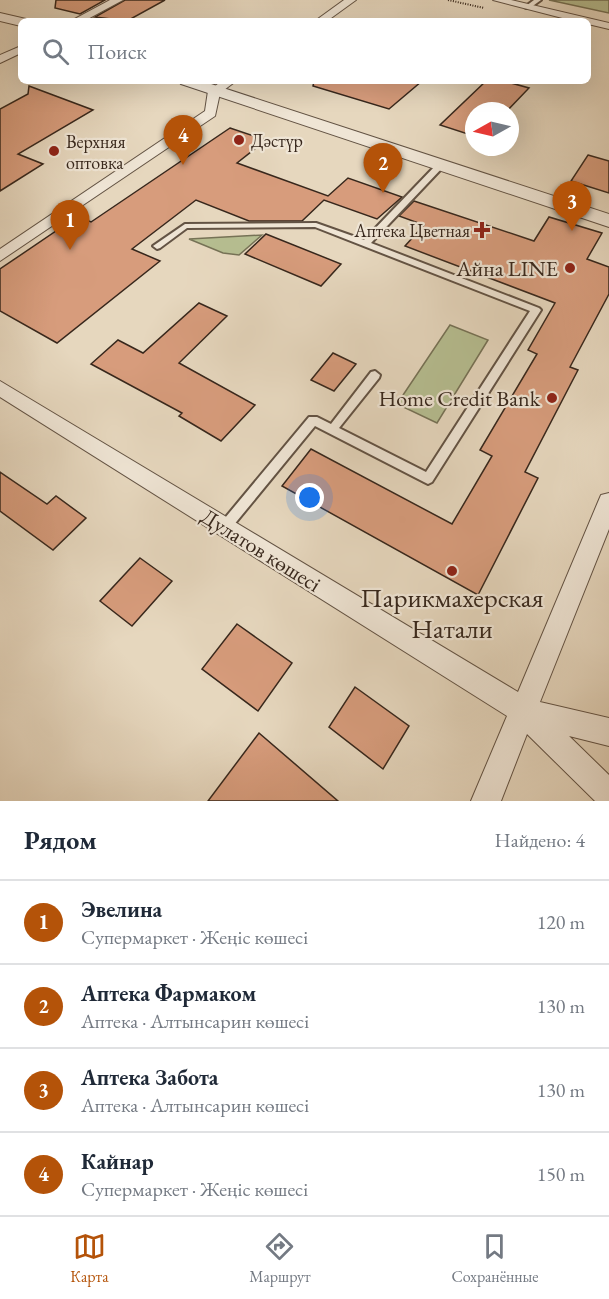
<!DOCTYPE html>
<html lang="ru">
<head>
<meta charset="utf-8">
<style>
  body { margin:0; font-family:"EB Garamond",serif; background:#f2f2f3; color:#1f2937 }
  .compass { position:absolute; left:465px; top:102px; width:54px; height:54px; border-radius:50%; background:#fff; box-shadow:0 6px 24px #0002; rotate:262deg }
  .you { position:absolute; left:310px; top:498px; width:21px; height:21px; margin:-15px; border:4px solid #fff; border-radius:50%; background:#1a73e8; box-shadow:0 0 0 9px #1a73e833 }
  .badge { display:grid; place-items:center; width:39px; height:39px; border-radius:50%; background:#b45309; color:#fff; font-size:20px; font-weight:700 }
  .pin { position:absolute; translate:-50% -50px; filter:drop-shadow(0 2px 3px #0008) }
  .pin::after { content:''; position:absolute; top:32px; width:21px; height:18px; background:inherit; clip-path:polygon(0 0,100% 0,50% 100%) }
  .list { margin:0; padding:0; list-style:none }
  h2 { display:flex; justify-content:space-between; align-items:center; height:78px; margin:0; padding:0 24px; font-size:26px }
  h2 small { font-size:20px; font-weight:400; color:#747a83 }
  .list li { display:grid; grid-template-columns:39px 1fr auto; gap:18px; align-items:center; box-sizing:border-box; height:84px; padding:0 24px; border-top:2px solid #e0e1e3 }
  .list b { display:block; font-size:22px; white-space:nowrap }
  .list p { margin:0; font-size:20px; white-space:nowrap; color:#747a83 }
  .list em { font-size:20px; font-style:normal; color:#747a83 }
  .icon { flex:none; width:33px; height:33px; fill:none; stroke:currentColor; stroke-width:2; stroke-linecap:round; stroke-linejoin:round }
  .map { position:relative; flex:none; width:609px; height:801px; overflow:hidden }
  .search { position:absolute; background:#fff; box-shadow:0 6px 24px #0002; left:18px; right:18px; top:18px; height:66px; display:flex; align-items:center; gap:15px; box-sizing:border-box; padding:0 21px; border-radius:9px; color:#747a83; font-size:22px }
  .sheet { height:414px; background:#fff }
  nav { display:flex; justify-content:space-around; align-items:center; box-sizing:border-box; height:84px; border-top:2px solid #e0e1e3; background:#fff; font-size:16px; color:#747a83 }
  nav a { display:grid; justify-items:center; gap:3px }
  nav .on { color:#b45309 }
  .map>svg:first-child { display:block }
  .green { fill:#b6be91; stroke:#767256; stroke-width:1.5 }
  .building { fill:#d79c7c; stroke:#37271c; stroke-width:1.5 }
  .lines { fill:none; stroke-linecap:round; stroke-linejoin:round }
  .service-casing { stroke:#635344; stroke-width:4 }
  .minor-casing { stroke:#635344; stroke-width:2 }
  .tertiary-casing { stroke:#635344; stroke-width:2 }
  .path { stroke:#37271c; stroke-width:2; stroke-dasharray:1 1.5; stroke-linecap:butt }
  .service { fill:#efe5d5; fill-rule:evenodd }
  .minor { fill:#efe5d5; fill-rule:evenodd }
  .tertiary { fill:#efe5d5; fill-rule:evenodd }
  .poi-dot { fill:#8f2418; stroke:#efe5d5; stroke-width:2 }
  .labels { text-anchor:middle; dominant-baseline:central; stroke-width:4.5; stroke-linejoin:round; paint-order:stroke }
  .far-poi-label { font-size:18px; fill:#37271c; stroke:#efe5d5; text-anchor:start }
  .poi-label { font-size:22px; fill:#37271c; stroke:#efe5d5; text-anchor:end }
  .street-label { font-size:22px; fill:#37271c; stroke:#efe5d5 }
  .near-poi-label { font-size:27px; fill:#37271c; stroke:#efe5d5 }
</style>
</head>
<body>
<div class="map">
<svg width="609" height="801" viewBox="0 0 609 801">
  <rect width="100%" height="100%" fill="#e6d7be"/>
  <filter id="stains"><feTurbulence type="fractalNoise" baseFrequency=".00333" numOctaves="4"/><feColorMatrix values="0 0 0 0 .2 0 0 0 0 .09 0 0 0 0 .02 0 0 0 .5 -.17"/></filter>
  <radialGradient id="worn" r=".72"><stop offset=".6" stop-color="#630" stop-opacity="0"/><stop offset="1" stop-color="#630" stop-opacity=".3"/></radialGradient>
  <!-- green -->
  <path class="green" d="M549,0H609V13Z
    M262,235L239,255L223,253L189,239Z
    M450,325L488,340L437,423L397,404Z"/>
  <!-- building -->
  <path class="building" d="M56,0H105L80,14L55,8Z
    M125,0H165L127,21L95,17Z
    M314,81H422L389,109L313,86Z
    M486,81H504L529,88L507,111H474V136L440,125Z
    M29,86L93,110L18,154L43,164L0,191V109L28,94Z
    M230,128L266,140L237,163L328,196L348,178L402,197L377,219L324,200L302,221H249L196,200L132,249L160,261L57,343L0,311V269L78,216L91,222Z
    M588,155L609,161V193L571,181Z
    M414,201L534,241L549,217L602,233L587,259L609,267V294L570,367L578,370L525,472L538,478L478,595L282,486L311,449L452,524L492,456L480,450L537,354L528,350L555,303L405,246L424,225L399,216Z
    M266,234L341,264L321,286L245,254Z
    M199,303L227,316L179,363L255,405L221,441L179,416L182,413L91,364L118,340L143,353Z
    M333,353L356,364L334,391L311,380Z
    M0,472L47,504L56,496L86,518L53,550L0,511Z
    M140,558L172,581L132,626L100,601Z
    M237,624L292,663L258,711L202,669Z
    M355,687L409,726L383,769L329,727Z
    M259,733L338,801H208Z"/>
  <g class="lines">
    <!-- service casing -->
    <g class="service-casing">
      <path id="service" d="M534,0H541L530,8H526V6Z
        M437,164L444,166L371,243L539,308L541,310L432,482L428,484L424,482L315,426L228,532L224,533L220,532L218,528L220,524L309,417H317L331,424L371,372L375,371L380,375L379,378L339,428L426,472L530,311L315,227L187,228L160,248L157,249L153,246L185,224L316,223L364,240Z"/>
    </g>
    <!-- minor casing -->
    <g class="minor-casing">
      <path id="minor" d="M110,0H123L84,21H71Z
        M344,0H356L327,21H315Z
        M493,0H511L609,23V29L588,24V21H574Z
        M21,46V53L0,63V55Z
        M222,81H236L220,93L215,116L0,261V249L205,111L208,91Z
        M0,381L518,692L598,502L601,495L609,493V529L540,702L609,718V746L569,736L609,775V801H595L527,734L501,801H471L507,716L0,397Z"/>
    </g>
    <!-- tertiary casing -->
    <g class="tertiary-casing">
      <path id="tertiary" d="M0,13L26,19L27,21H21V26L0,21Z
        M178,81H202L609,214V227L181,84Z"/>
    </g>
    <!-- path -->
    <path class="path" d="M448,0L484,8"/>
    <!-- service -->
    <use href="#service" class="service"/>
    <!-- minor -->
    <use href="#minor" class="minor"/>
    <!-- tertiary -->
    <use href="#tertiary" class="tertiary"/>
  </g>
  <!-- markers -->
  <g class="poi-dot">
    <circle cx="239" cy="140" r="6"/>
    <circle cx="54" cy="151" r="6"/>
    <path d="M479 221h6v6h6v6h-6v6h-6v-6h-6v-6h6z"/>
    <circle cx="570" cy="268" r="6"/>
    <circle cx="552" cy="398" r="6"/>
    <circle cx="452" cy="571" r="6"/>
  </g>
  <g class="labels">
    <!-- far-poi labels -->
    <g class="far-poi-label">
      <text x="251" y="140">Дәстүр</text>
      <text x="66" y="141">Верхняя<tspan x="66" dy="21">оптовка</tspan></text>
      <text x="470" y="230" text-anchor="end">Аптека Цветная</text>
    </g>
    <!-- poi labels -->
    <g class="poi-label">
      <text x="558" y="268">Айна LINE</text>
      <text x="540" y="398">Home Credit Bank</text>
    </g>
    <!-- street labels -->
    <g class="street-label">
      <text transform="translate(261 550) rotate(32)">Дулатов көшесі</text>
    </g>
    <!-- near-poi labels -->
    <g class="near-poi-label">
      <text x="452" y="597">Парикмахерская<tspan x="452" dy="31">Натали</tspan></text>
    </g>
  </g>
  <rect width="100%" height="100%" filter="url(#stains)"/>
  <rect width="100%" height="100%" fill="url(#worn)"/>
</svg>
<svg class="compass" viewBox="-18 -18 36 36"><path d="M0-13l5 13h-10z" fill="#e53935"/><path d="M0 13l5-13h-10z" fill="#747a83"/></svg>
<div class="you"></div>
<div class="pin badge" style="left:70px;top:250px">1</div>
<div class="pin badge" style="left:383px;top:193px">2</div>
<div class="pin badge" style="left:572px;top:231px">3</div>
<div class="pin badge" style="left:183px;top:165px">4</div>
<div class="search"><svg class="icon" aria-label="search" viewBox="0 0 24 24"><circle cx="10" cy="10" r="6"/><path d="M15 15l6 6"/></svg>Поиск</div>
</div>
<section class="sheet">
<h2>Рядом<small>Найдено: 4</small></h2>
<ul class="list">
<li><span class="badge">1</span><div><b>Эвелина</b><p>Супермаркет · Жеңіс көшесі</p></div><em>120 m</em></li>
<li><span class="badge">2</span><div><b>Аптека Фармаком</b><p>Аптека · Алтынсарин көшесі</p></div><em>130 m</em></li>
<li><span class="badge">3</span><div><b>Аптека Забота</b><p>Аптека · Алтынсарин көшесі</p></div><em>130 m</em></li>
<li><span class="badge">4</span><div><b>Кайнар</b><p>Супермаркет · Жеңіс көшесі</p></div><em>150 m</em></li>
</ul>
</section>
<nav>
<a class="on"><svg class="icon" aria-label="map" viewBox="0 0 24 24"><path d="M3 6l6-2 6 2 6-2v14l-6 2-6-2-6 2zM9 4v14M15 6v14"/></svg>Карта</a>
<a><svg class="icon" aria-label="directions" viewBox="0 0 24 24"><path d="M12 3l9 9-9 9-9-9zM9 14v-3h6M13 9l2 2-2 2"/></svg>Маршрут</a>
<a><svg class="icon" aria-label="saved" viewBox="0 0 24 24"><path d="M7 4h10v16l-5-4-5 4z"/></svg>Сохранённые</a>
</nav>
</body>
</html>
